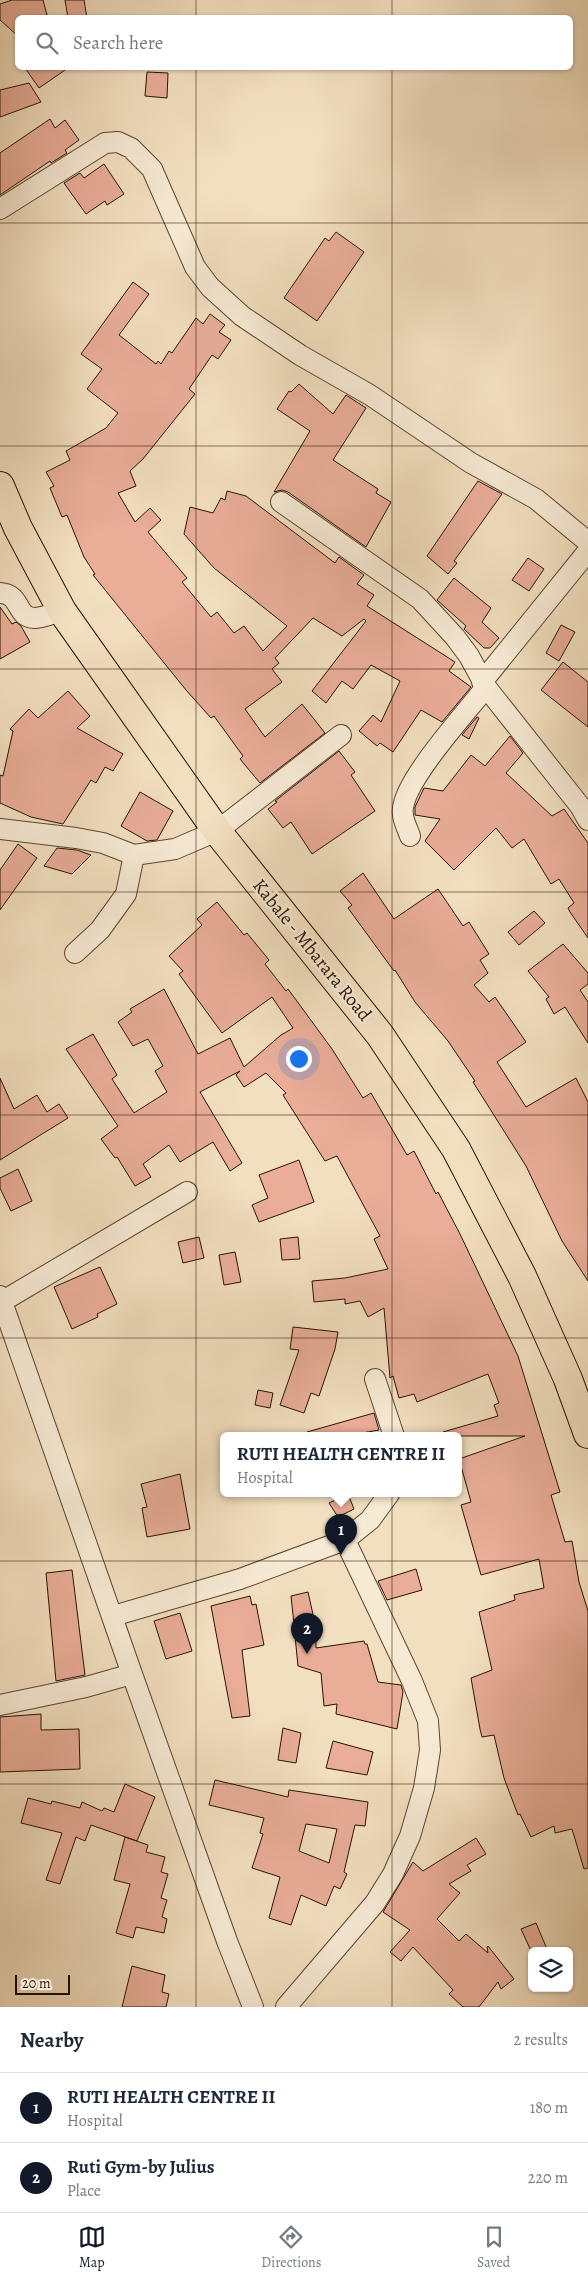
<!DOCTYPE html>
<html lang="en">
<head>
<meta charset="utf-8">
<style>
  body { margin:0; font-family:Alegreya,serif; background:#f6f6f7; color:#1f2937 }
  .controls { position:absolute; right:15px; bottom:15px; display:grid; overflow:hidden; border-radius:8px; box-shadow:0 1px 4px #0004 }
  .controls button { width:45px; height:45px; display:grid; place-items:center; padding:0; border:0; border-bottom:1px solid #e0e1e3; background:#fff; color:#1f2937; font:25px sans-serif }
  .scale { position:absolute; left:15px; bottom:12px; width:55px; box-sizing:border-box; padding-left:5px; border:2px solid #2b1200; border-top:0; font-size:14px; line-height:18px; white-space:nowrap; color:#2b1200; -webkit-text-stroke:4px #f7ead5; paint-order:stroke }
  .you { position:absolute; left:298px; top:1058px; width:18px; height:18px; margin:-12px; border:4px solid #fff; border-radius:50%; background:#1a73e8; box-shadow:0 0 0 8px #1a73e833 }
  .badge { display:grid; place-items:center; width:32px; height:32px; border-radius:50%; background:#111827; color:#fff; font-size:16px; font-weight:700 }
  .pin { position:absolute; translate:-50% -41px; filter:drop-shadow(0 1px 2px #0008) }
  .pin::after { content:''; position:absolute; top:26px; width:18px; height:15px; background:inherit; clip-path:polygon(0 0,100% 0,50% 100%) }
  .popup { position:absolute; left:220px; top:1432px; width:242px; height:65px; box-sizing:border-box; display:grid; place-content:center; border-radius:8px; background:#fff; filter:drop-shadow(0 1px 4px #0005); font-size:16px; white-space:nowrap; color:#747a83 }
  .popup b { font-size:19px; color:#1f2937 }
  .popup::after { content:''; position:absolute; left:50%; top:100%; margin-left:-10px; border:10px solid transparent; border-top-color:#fff }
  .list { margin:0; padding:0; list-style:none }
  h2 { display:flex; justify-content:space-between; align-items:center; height:65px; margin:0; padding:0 20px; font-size:21px }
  h2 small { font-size:16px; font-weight:400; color:#747a83 }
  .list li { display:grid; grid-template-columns:32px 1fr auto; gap:15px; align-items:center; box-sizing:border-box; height:70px; padding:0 20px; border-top:1px solid #e0e1e3 }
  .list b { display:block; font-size:19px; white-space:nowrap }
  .list p { margin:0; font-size:16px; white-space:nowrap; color:#747a83 }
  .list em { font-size:16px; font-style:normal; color:#747a83 }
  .icon { flex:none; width:28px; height:28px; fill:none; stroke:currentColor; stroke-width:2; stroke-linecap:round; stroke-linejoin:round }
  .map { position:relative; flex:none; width:588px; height:2007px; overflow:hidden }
  .search { position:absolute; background:#fff; box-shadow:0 1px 4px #0004; left:15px; right:15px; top:15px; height:55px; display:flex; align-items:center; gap:12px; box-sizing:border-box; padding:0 18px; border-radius:8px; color:#747a83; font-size:19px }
  .sheet { height:205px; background:#fff }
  nav { display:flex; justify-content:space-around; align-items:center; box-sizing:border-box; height:70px; border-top:1px solid #e0e1e3; background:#fff; font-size:14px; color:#747a83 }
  nav a { display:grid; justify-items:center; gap:2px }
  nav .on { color:#111827 }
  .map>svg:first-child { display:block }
  .building { fill:#e9ad98; stroke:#2b1200; fill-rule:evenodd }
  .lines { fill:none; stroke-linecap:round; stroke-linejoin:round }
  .street-casing { stroke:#5d4530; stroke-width:22 }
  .primary-casing { stroke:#2b1200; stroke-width:30 }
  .street { stroke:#f7ead5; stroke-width:20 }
  .primary { stroke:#f2dfbf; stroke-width:28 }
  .grid { fill:none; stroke:#2b1200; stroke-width:1; stroke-opacity:0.55 }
  .labels { text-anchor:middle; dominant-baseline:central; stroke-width:5; stroke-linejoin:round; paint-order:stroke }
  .street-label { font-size:19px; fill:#2b1200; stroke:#f7ead5 }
</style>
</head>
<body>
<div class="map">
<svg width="588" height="2007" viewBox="0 0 588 2007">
  <rect width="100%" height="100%" fill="#f2dfbf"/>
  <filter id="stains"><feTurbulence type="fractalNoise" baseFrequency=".004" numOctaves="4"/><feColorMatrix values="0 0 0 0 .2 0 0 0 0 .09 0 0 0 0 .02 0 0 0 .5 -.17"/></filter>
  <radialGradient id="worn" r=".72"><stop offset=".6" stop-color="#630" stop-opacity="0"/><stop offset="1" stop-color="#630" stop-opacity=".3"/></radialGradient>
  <!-- building -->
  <path class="building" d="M12,0H43L47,15L35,18H18V36L0,20V4Z
    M65,0H84L87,18H68Z
    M25,68H68L39,88Z
    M147,72L168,73L167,98L145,96Z
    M29,83L41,102L0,117V90Z
    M50,119L55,128L65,120L79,140L65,150L67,153L51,163L50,161L0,195V153Z
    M104,164L124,194L107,205L105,201L86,214L64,183L80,173L84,178Z
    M336,232L364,252L317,321L284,298L325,238L329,241Z
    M133,282L149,294L119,335L156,364L158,361L161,364L169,351L172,353L196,318L203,324L210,314L225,325L219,332L231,340L218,359L212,355L189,389L195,394L143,459L130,471L136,486L118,493L135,522L150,508L161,520L148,532L187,578L182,582L211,617L217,612L234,633L244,626L263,651L287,626L214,568L184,534L190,507L213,513L221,498L225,500L227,491L246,496L335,563L339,557L364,575L357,584L374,595L367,606L455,662L449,671L471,687L442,722L421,710L393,752L380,743L377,746L359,731L373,715L381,722L400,681L371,665L353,689L342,681L326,703L312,691L366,621L364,619L342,636L313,618L275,658L279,663L272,669L282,682L245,709L265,737L302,704L325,733L260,783L240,759L243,756L214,716L211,718L186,690L93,575L95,574L84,557L67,515L62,517L50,488L54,486L46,472L70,460L66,451L106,428L118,413L87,389L102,369L81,354Z
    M299,384L333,414L346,395L366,408L333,460L378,489L376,493L391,502L366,547L288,492L282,490L274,492L310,431L277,409L289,391L291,392Z
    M478,481L502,494L454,561L457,563L448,574L427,556Z
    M528,558L544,569L529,591L512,580Z
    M454,578L491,608L482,622L499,638L490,648H484L464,629L466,626L437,600Z
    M0,607L12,624L16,622L21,626L30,642L0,659Z
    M561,625L575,632L559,661L546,653Z
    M563,662L588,682V727L541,690Z
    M68,691L90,716L77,728L123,754L113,771L105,767L96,783L91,780L63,824L31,817L0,803V775L3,776L13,731L10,729L29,709L38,718Z
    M477,717L479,718L469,739L462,735Z
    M510,736L523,753L506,773L552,816L564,809L588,843V938L570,912L568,908L574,903L559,879L551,884L524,839L512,848L496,828L454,870L425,841L440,819L415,815V807L424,788L443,791L471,755L485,766Z
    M339,751L355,772L351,775L375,811L312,854L291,822L283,828L268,809L277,802L275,801Z
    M140,792L173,811L157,840L147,841L121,826Z
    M18,844L37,858L0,910V870Z
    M57,848L77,850L91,855L72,874L44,866Z
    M363,873L394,919L438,889L463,926L469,922L489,954L480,960L488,973L474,985L489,1002L495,997L526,1042L497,1062L526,1107L576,1078L588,1102V1281L562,1241L526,1166L473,1082L475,1081L448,1041L415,1002L395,970L394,971L348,908L352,905L340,891Z
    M217,902L244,935L247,933L269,960L265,964L286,991L288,989L332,1049L363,1098L371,1093L407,1155L414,1151L436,1194L438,1192L460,1234L518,1356L560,1492L551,1495L565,1542L572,1541L579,1582L588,1611V1868L584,1869L572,1829L555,1833L554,1826L531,1837L520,1814L518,1815L504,1778L494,1735L482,1737L480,1729L471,1678L492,1670L479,1612L515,1600L514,1595L544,1588L539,1559L481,1575L461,1505L471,1502L459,1459L525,1436H444L443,1432L498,1416L494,1405L499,1403L488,1374L417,1402L414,1394L399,1398L393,1376L390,1378L384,1308L368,1317L360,1301L345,1304V1299L314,1302L312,1281L345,1278L388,1269L374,1239L380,1236L337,1156L325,1161L283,1095L286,1093L266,1073L244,1087L236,1075L240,1071L200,1092L242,1163L230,1171L213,1142L180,1162L169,1145L143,1164L151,1177L135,1186L117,1157L115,1158L101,1139L118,1126L66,1049L93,1034L117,1075L112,1079L134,1113L167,1092L155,1071L163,1066L148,1039L133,1046L118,1022L132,1012L130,1009L164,989L198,1054L230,1038L244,1067L281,1035L293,1028L272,997L222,1033L179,974L183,971L169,956L202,925L197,919Z
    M534,911L545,923L519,945L508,932Z
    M563,944L588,973V984L580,990L588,1002V1043L565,1007L554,1014L546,999L549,997L528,971Z
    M0,1078L14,1109L37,1095L47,1112L59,1104L68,1118L0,1160Z
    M299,1160L314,1202L259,1222L252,1205L268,1198L259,1175Z
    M18,1169L32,1201L11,1211L0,1188V1178Z
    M199,1237L204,1258L183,1263L178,1242Z
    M298,1237L300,1259L282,1260L280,1239Z
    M235,1252L241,1282L224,1285L219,1255Z
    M100,1267L117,1304L97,1314L98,1317L72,1329L54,1287Z
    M293,1327L338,1332L335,1349L319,1396L311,1393L304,1413L280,1405L299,1350L290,1349Z
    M258,1390L273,1393L270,1408L255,1405Z
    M374,1413L379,1430L345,1436H307V1432Z
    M180,1474L190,1529L147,1537L142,1508L147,1507L141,1484Z
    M348,1494L354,1509L338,1517L329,1503Z
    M416,1569L422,1590L387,1600L378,1581Z
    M72,1570L85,1675L56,1681L46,1573Z
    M308,1592L314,1619L294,1624L291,1596Z
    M250,1596L252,1605L256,1604L264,1645L242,1650L250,1716L232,1718L211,1606Z
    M180,1613L192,1651L166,1659L154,1621Z
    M295,1636L316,1641V1648L364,1641L365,1644H367L378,1682L401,1685L403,1692L397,1729L336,1714L337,1704L324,1706L321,1673L298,1666Z
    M41,1714V1730L79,1729L80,1769L0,1772V1717Z
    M283,1728L301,1733L296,1763L278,1760Z
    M333,1741L373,1752L367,1775L326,1768Z
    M215,1780L288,1797L289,1790L368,1802L365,1826L355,1825L344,1872L347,1874L340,1889L334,1886L326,1906L301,1895L291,1925L269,1918L280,1877L252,1868L263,1834L260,1833L264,1818L209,1805ZM306,1824L337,1829L329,1863L299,1851Z
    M125,1784L155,1797L137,1841L91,1825L85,1841L76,1837L60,1884L46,1880L62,1833L21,1823L28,1798L51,1804L52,1801L80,1808L82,1802L102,1811L104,1808L114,1812Z
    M125,1837L148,1845L146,1852L165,1857L161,1872L168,1874L161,1898L167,1900L162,1917L167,1919L164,1933L136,1927L133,1938L116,1933L130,1884L114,1880Z
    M476,1838L486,1854L467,1865L471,1871L449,1884L460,1893L437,1919L459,1941L466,1934L488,1953L487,1947L488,1946L514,1979L501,1989L498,1982L479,2007H463L449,1994L453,1990L413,1947L401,1961L390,1952L410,1930L383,1912L413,1862L423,1871Z
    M536,1923L547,1949L532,1951V1953L521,1929Z
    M132,1966L165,1975L162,1992L169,1994L166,2007H122Z"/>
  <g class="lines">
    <!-- street casing -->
    <g class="street-casing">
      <path id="street" d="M0,209L105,143L118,142L131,148L152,169L195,267L210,287L242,316L300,355L370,395L471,463L536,499L588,542
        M281,502L420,599L455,637L469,656L486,687L580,806L588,820
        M0,593C22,594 15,617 34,618C43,618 54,613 62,611
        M482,682L588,551
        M0,829L76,838L103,843L134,855L175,849L217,831L341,735
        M410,836C406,825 400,815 404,803C412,772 465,714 486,687
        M75,953L100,930L126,894L134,855
        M0,1296L132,1674L86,1687L0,1705
        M3,1301L187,1192
        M375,1379L394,1436
        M113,1616L240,1579L345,1540L370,1520L389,1494
        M132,1674L227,1941L253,2007
        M286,2007L375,1903L393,1874L410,1836L424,1788L430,1750L428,1721L412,1681L345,1540"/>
    </g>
    <!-- primary casing -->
    <g class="primary-casing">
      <path id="primary" d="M0,486L18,528L62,611L217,831L380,1035L456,1149L522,1276L568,1379L588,1434"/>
    </g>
    <!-- street -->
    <use href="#street" class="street"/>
    <!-- primary -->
    <use href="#primary" class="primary"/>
  </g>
  <!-- grid -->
  <path class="grid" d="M196,0V18M392,0V18M196,68V2007M392,68V2007M0,223H588M0,446H588M0,669H588M0,892H588M0,1115H588M0,1338H588M0,1561H588M0,1784H588"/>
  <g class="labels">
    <!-- street labels -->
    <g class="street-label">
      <text transform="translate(312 950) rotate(51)">Kabale - Mbarara Road</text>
    </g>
  </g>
  <rect width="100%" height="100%" filter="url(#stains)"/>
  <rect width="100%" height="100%" fill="url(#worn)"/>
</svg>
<div class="controls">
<button><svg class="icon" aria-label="layers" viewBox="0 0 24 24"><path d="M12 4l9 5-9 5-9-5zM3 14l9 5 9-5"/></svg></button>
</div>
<div class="scale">20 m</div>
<div class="you"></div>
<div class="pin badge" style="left:341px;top:1555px">1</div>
<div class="popup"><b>RUTI HEALTH CENTRE II</b>Hospital</div>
<div class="pin badge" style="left:307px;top:1654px">2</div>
<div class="search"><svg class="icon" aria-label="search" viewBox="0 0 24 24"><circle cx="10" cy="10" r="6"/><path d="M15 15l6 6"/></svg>Search here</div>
</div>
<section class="sheet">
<h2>Nearby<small>2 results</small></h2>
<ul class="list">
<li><span class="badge">1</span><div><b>RUTI HEALTH CENTRE II</b><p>Hospital</p></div><em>180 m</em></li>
<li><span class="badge">2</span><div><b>Ruti Gym-by Julius</b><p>Place</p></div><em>220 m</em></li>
</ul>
</section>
<nav>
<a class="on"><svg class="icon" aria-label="map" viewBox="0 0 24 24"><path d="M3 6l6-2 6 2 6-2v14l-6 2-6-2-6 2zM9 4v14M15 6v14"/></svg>Map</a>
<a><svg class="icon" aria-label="directions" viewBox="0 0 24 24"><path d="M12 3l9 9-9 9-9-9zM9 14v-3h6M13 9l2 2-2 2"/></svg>Directions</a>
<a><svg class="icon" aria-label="saved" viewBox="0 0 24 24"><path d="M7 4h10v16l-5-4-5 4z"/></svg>Saved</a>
</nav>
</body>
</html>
